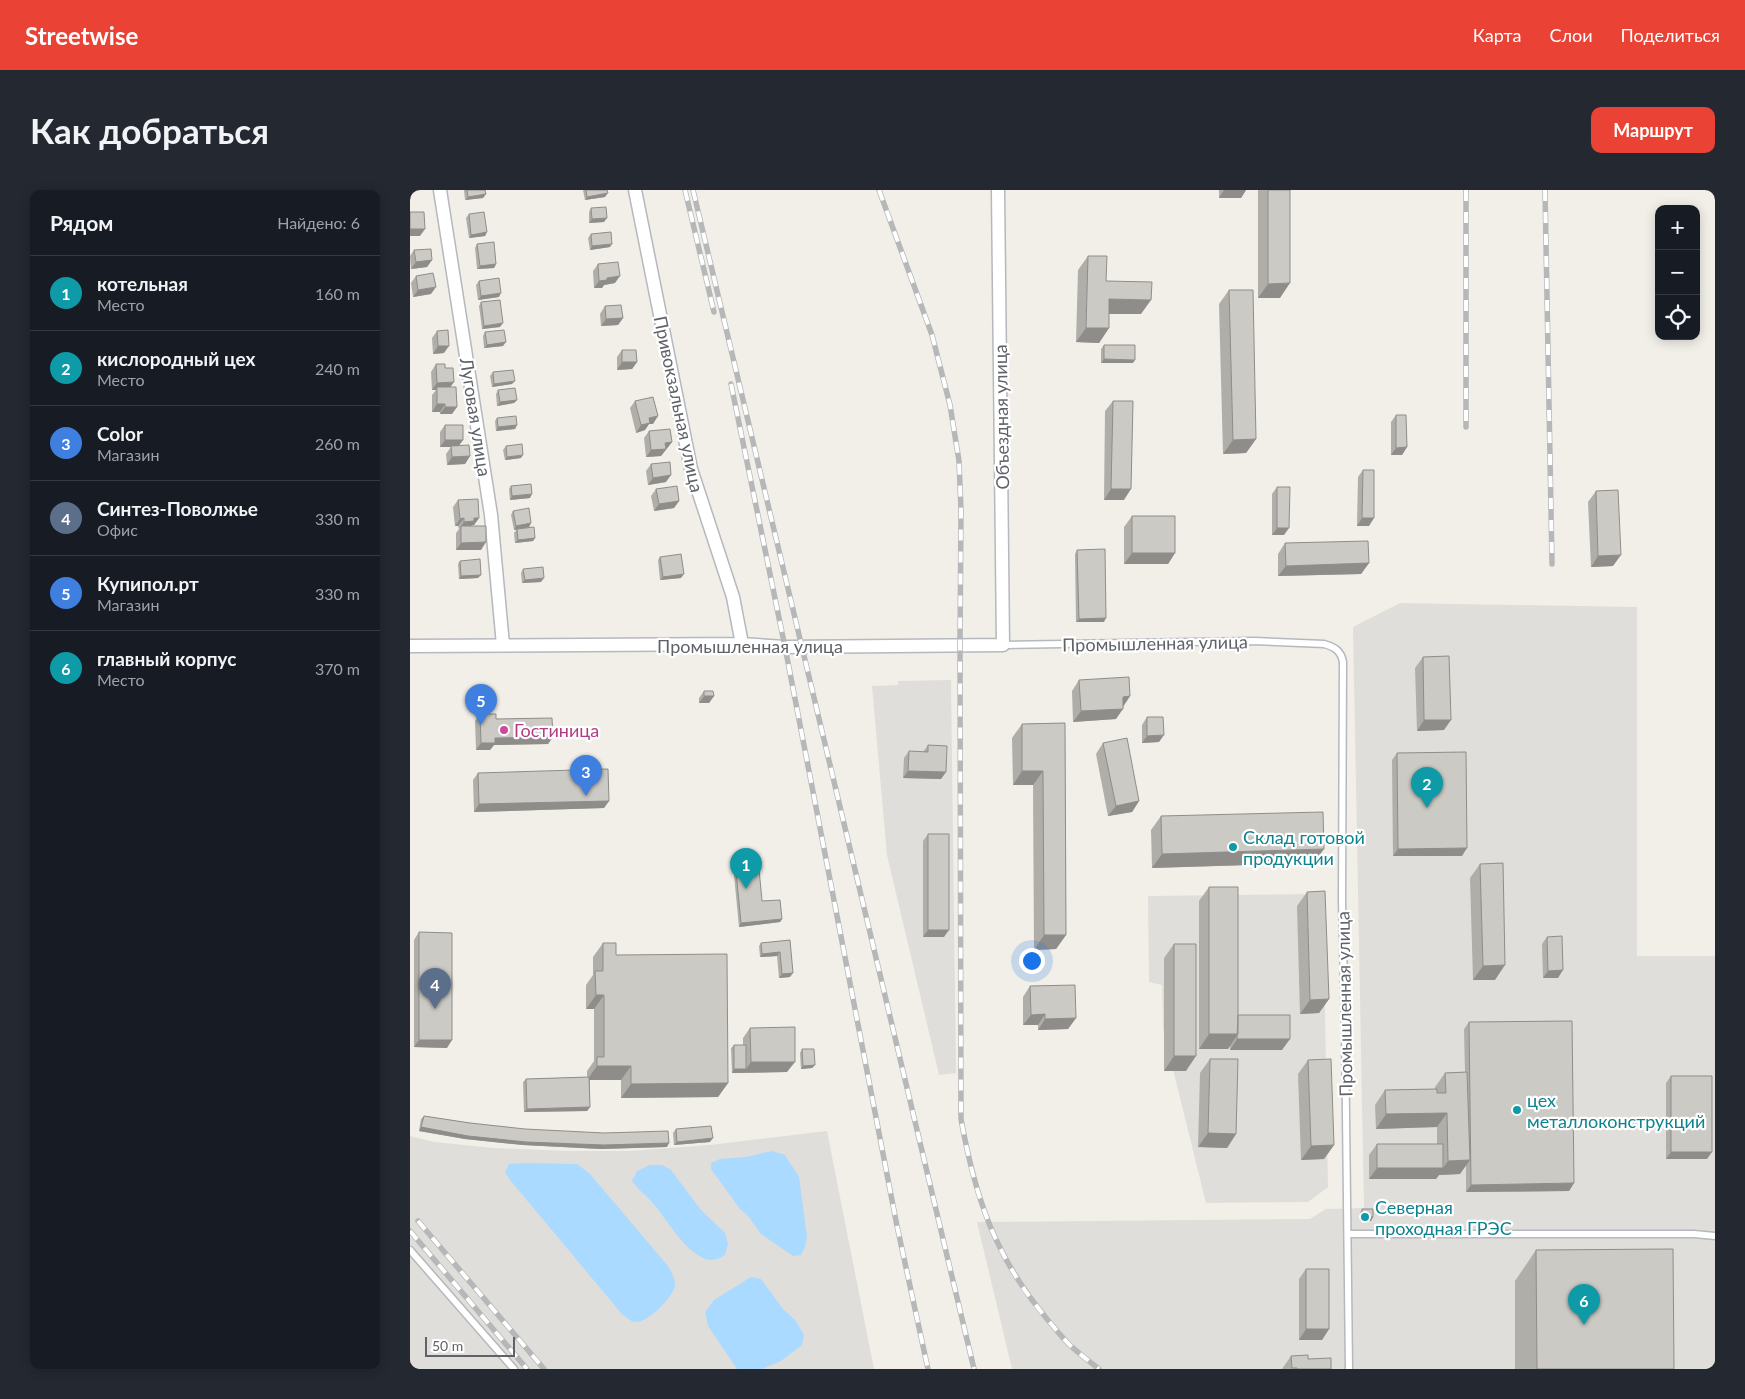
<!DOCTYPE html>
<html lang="ru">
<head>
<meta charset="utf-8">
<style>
  body { margin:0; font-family:Lato,sans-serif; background:#242831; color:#f1f3f6 }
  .controls { position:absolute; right:15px; top:15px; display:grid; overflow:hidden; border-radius:10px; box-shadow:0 2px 12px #0003 }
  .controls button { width:45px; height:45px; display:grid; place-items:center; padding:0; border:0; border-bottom:1px solid #363941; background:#171b24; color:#f1f3f6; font:25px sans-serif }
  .scale { position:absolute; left:15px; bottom:12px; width:90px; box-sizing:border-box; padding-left:5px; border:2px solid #5f6368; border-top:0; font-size:14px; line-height:18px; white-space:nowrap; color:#5f6368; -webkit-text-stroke:4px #fff; paint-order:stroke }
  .you { position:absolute; left:621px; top:770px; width:18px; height:18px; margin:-12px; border:4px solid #fff; border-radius:50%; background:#1a73e8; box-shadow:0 0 0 8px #1a73e833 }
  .badge { display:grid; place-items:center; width:32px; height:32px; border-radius:50%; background:#ea4335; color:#fff; font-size:16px; font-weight:700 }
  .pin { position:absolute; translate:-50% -41px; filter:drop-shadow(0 1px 2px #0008) }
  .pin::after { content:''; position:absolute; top:26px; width:18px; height:15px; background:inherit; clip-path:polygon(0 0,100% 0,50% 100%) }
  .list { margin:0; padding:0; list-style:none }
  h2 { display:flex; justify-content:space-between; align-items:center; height:65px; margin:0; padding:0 20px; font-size:21px }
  h2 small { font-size:16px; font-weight:400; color:#9ea1a6 }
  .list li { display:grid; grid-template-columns:32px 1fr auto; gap:15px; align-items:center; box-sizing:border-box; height:75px; padding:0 20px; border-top:1px solid #363941 }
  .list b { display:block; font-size:19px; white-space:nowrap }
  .list p { margin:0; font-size:16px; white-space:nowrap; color:#9ea1a6 }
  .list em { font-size:16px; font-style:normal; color:#9ea1a6 }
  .icon { flex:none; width:28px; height:28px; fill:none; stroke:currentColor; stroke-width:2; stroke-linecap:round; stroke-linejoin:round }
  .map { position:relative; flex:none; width:1305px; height:1179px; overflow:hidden; border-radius:10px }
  header { display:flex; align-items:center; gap:30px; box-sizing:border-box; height:70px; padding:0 25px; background:#ea4335; color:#fff }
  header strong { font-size:24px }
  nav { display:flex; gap:28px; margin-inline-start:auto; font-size:18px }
  .intro { display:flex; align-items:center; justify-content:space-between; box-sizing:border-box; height:120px; padding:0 30px }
  h1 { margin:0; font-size:35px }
  .button { padding:12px 22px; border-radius:10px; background:#ea4335; color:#fff; font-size:18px; font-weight:700 }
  main { display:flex; gap:30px; padding:0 30px }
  aside { flex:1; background:#171b24; border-radius:10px; box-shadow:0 2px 12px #0003 }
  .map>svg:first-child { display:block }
  .industrial { fill:#e0deda }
  .water { fill:#aadaff }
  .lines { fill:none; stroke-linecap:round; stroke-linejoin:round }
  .lane-casing { stroke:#b5b8bc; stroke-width:9 }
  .street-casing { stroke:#b5b8bc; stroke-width:15 }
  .lane { stroke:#fff; stroke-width:6 }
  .street { stroke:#fff; stroke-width:12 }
  .rail-casing { stroke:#b6b7b8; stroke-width:5.5 }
  .rail { stroke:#fff; stroke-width:4; stroke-dasharray:11; stroke-linecap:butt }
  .wall { fill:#afaea9 }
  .shaded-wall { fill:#8f8d8a }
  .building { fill:#cccac5; stroke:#8f8d8a }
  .hotel-dot { fill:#d1479c; stroke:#fff; stroke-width:2 }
  .culture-dot { fill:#0f9aa8; stroke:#fff; stroke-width:2 }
  .labels { text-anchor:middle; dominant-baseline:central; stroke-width:4.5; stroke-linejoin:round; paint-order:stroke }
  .street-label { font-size:18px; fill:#5f6368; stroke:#fff }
  .hotel-label { font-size:18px; fill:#b23c85; stroke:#fff; text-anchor:start }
  .culture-label { font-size:18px; fill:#0d838f; stroke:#fff; text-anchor:start }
</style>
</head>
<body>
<header>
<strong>Streetwise</strong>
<nav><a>Карта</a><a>Слои</a><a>Поделиться</a></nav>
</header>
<div class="intro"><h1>Как добраться</h1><a class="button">Маршрут</a></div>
<main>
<aside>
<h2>Рядом<small>Найдено: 6</small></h2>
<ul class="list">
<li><span class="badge" style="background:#0f9aa8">1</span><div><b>котельная</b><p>Место</p></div><em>160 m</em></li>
<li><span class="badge" style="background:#0f9aa8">2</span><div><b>кислородный цех</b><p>Место</p></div><em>240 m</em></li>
<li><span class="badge" style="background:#3f7fe0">3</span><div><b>Color</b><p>Магазин</p></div><em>260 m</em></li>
<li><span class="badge" style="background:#5c6f8a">4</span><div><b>Синтез-Поволжье</b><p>Офис</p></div><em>330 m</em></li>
<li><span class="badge" style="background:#3f7fe0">5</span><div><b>Купипол.рт</b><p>Магазин</p></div><em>330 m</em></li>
<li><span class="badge" style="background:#0f9aa8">6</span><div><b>главный корпус</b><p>Место</p></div><em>370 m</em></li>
</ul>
</aside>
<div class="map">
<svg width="1305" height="1179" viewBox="0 0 1305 1179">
  <rect width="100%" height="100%" fill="#f1efe8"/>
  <!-- industrial -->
  <path class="industrial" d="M990,413L1227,417V766H1305V1179H602L567,1032L900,1029L916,1019L954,1018L943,437Z
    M541,490L546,883L529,885L477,665L462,496L488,495V491Z
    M913,704L918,997L898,1012L796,1013L753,839L752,795L739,792L738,706Z
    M417,941L464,1179H0V946L24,952L84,958L158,961H219L300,955Z"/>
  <!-- water -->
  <path class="water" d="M362,961L375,965L389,987L397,1047L395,1057L391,1065L383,1066L351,1044L338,1026L330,1019L301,979V973L310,969L336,967Z
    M116,973L167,974L180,984L258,1076C261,1081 265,1088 265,1094C265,1106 240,1130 228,1132C221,1133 216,1127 211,1123L100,990L95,982L99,974Z
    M240,975H252L261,980L291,1020L315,1043L318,1054L315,1065C309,1069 300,1072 293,1068C270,1057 256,1026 238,1008C232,1002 227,998 222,991L227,981Z
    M341,1087L351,1089L373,1119L386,1131L394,1145L392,1155L371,1171L352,1179H327L298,1136L295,1122L304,1110Z"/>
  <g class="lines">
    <!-- lane casing -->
    <g class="lane-casing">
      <path id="lane" d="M593,455L844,451L914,454C925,457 931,461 933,472L932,710L935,841L939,1179
        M938,1044H1284L1305,1046
        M0,1060L104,1179"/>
    </g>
    <!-- street casing -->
    <g class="street-casing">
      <path id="street" d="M30,0L81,325L93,455
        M225,0L281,279L323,407L332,454
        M0,456L332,454L375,457L593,455L588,0"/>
    </g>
    <!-- lane -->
    <use href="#lane" class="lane"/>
    <!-- street -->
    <use href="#street" class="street"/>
    <!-- rail casing -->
    <g class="rail-casing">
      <path id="rail" d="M275,0L304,122
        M283,0L564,1179
        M469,0L522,145L540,215L549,271L551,320L550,455L551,929C565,1007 585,1067 637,1129C645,1138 653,1149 662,1157C671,1165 680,1172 689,1179
        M1056,0V237
        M1135,0L1142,374
        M321,194L375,457L487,1036L518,1179
        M8,1031L134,1179
        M0,1041L117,1179"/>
    </g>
    <!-- rail -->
    <use href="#rail" class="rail"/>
  </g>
  <!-- wall -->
  <path class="wall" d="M54,0H75L76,4L73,8L55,10Z
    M173,0H197L195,7L175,10Z
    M809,0H836L831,8H809Z
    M848,0H880L870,108H848Z
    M181,18L194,32L179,33V22Z
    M59,24L77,42L75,46L59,48L56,28Z
    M181,44L200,57L180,60L178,48Z
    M67,54L86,74L84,78L67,79L65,58Z
    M4,60L22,70L17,77L1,79L0,66Z
    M678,66L696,91L731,124H699V138L689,153L666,152L668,80Z
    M188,74L205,93L194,95L192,98H184L183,81Z
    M6,86L21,104L3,107L1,93Z
    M69,91L89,107L68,110L66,95Z
    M819,100L846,249L836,263L813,264L809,114Z
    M71,112L90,137L72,139L69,116Z
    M195,116L213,128L208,135L191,136L190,124Z
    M27,141L34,163L23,164L22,148Z
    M75,142L93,156L74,158L73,146Z
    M694,155L723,173H691V159Z
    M212,160L227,172L222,179L207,180V167Z
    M26,174L35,178L40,197L42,224H30V222H22V205L26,200H22L21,182Z
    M83,182L102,194L82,197L80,186Z
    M88,200L107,210L104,213L87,216L86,204Z
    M225,211L243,234H239L235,240L226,243L220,218Z
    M703,211L714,310H694L695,221Z
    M986,225L997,257L992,265H981V232Z
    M87,228L107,235L105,239L86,241L85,231Z
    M35,235L53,250L48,256L60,266L55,274L37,275L36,264L41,257H30V242Z
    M239,241L262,252L251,266L236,267L234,248Z
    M96,256L111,268L95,270L93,260Z
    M241,274L256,292L238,295L236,281Z
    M953,280L959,336H947L948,287Z
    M101,296L120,308L100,310L99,299Z
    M867,297L874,345H862V304Z
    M246,299L269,311L264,318L244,321L241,306Z
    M1186,301L1203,376L1181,377L1178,312Z
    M48,310L69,328L64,335L61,336L71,360H46V343L49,339L48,336H45L43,317Z
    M103,321L121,333L119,337L104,340L101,325Z
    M722,326L765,363L758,374H714V337Z
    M107,339L125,348L123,351L105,353L104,343Z
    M875,353L959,373L951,384L868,386V364Z
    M667,360L694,432H666L665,364Z
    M250,367L271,388L250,390L248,370Z
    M50,371L68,388L49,389L48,374Z
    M113,379L131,392L112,393L111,383Z
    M1013,467L1034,540L1007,541L1005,478Z
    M669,490L720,506L713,516L706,529L663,532L662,501Z
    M294,501L304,506L299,513H289V508Z
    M70,524L86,529L143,547L138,554L84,555L80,560H66L65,531Z
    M737,527L749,552L732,553V535Z
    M655,533L656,745L646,759L624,760L623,595H603L602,548L612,534Z
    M693,553L729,611L722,622L698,626L686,564Z
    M518,555L536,582L531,589L493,588L494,568L499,561L513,562Z
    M987,563L1052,666H983L982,570Z
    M68,583L199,611L194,618L64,622L63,590Z
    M751,626L904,673L742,678L741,640Z
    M518,644L534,747H513V651Z
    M1070,674L1085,790H1063L1060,688Z
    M326,681L352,711L372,729L370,732L329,737L324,685Z
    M799,697L828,825L872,860H820V856L818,859H789V711Z
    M897,702L919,809L909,823L890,824L887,716Z
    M9,742L37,858L4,857V750Z
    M1137,747L1148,788H1133L1132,754Z
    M380,750V787L369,788L367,766L350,767L349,756L351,753Z
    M193,753L206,765L318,893L308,907L211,908V890H180V917L177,921L114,922L113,892L116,889L177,887V881L184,871V819H176V795L183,785V767Z
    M764,754L776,881H754V768Z
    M620,796L666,828L658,839L628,840V835H613V807Z
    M1059,832L1164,993L1159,1001L1056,1002V975L1050,984L1029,985L1026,989H959V965L967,954H1027V937L966,939L965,915L975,900L1025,899V897L1035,883L1055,882L1054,839Z
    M340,838L377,882L322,883L321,858L324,855H333V848Z
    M392,859L405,875L402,878L391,879L390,863Z
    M800,869L826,944L817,958L788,957L790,883Z
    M898,870L924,955L914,969L891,970L888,884Z
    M1261,886L1297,969H1256V893Z
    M14,926L60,933L257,957L191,959L113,955L55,949L9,941L11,929Z
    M266,939L300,952L264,955L263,943Z
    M952,1019L963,1027L961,1031H950V1023Z
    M1126,1060L1264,1179H1105V1091Z
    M896,1079L919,1139L912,1150H889V1089Z
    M881,1166L898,1169L921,1179H872Z"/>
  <!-- shaded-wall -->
  <path class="shaded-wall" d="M814,0H836L831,8H809Z
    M198,3L195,7L175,10L177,7Z
    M76,4L73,8L55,10L58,7Z
    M197,28L194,32L179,33L182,29Z
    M0,39H15L10,46H0Z
    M77,42L75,46L59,48L61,45Z
    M202,54L200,57L180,60L182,56Z
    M22,70L17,77L1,79L6,72Z
    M86,74L84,78L67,79L70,76Z
    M210,86L205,93L194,95L192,98H184L189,91L197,88Z
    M880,93L870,108H848L858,94Z
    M26,97L21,104L3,107L8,100Z
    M91,103L89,107L68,110L71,106Z
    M699,109L741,110L731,124H690Z
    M213,128L208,135L191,136L196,129Z
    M93,133L90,137L72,139L74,136Z
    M676,138H699L689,153L666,152Z
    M96,152L93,156L74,158L77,155Z
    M28,156H39L34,163L23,164Z
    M694,169L725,170L723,173H691Z
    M212,172H227L222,179L207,180Z
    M105,191L102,194L82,197L84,194Z
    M44,192L39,199L27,197L26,200H22L27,193Z
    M107,210L104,213L87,216L90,212Z
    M27,214H35L30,222H22Z
    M35,217H47L42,224H30Z
    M248,226L243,234H239L235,240L226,243L231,235L239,228Z
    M107,235L105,239L86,241L88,237Z
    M846,249L836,263L813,264L823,250Z
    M35,250H53L48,257H30Z
    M262,252L251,266L236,267L241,260L255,253Z
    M997,257L992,265H981L986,258Z
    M113,265L111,268L95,270L97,267Z
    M60,266L55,274L37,275L42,267Z
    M261,285L256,292L238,295L243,288Z
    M701,299H721L714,310H694Z
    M122,304L120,308L100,310L102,306Z
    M269,311L264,318L244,321L249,314Z
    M54,328L48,336H45L50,329Z
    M64,328H69L64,335H62L59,338L51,336L49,339L54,332Z
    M952,328H964L959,336H947Z
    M121,333L119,337L104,340L106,336Z
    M867,338H879L874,345H862Z
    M125,348L123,351L105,353L108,350Z
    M76,352L71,360H46L51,353Z
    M722,363H765L758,374H714Z
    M1211,365L1203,376L1181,377L1188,366Z
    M959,373L951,384L868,386L876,376Z
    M274,384L271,388L250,390L253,387Z
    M71,385L68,388L49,389L51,386Z
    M134,388L131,392L112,393L115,390Z
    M696,428L694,432H666L669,429Z
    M294,506H304L299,513H289Z
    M720,506L713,517V507Z
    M713,519L706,529L663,532L671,521Z
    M1014,530H1041L1034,540L1007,541Z
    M754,545L749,552L732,553L737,546Z
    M143,547L138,554L84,555L80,560H66L71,553L85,548Z
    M498,581L536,582L531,589L493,588Z
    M612,581H633L623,595H603Z
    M199,611L194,618L64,622L69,614Z
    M729,611L722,622L698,626L706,616Z
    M1057,658L1052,666H983L988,659Z
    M914,659L904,673L742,678L752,664Z
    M372,729L370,732L329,737L331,733Z
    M518,740H539L534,747H513Z
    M634,745H656L646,759L624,760Z
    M370,762L367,766L350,767L352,764Z
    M1095,775L1085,790H1063L1073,776Z
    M1153,780L1148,788H1133L1138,781Z
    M383,783L380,787L369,788L372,784Z
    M186,805H194L184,819H176Z
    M919,809L909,823L890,824L900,810Z
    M635,824L628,835H613L621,825Z
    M666,828L658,839L628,840L635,829Z
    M799,844H828L818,859H789Z
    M827,849H880L872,860H820Z
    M9,850H42L37,858L4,857Z
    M764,866H786L776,881H754Z
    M341,872H385L377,882L322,883L324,879H336Z
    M405,875L402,878L391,879L393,876Z
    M187,876H221L211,890H177Z
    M318,893L308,907L211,908L221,894Z
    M180,917L177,921L114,922L117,919Z
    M1037,923L1027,937L966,939L976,924Z
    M11,937L259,953L257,957L191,959L113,955L55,949L9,941Z
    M798,943L826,944L817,958L788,957Z
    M303,948L300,952L264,955L267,952Z
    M924,955L914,969L891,970L901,956Z
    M1261,962H1302L1297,969H1256Z
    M1060,970L1050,984L1029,985L1026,989H959L967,978H1033L1038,971Z
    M1164,993L1159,1001L1056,1002L1061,995Z
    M952,1027H963L961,1031H950Z
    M896,1139H919L912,1150H889Z"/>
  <!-- building -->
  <path class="building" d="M57,0H75L76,4L58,7Z
    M176,0H197L198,3L177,7Z
    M858,0H880V93L858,94Z
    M196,17L197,28L182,29L181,18Z
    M0,22H14L15,39H0Z
    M74,22L77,42L61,45L59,24Z
    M201,42L202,54L182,56L181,44Z
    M84,52L86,74L70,76L67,54Z
    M21,59L22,70L6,72L4,60Z
    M678,66H697L696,91L742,92L741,110L699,109V138H676Z
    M208,72L210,86L197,88V90L189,91L188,74Z
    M23,83L26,97L8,100L6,86Z
    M89,88L91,103L71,106L69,91Z
    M819,100H843L846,249L823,250Z
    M90,110L93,133L74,136L71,112Z
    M211,115L213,128L196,129L195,116Z
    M38,140L39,156H28L27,141Z
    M94,140L96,152L77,155L75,142Z
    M694,155H725V170L694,169Z
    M212,160H226L227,172H212Z
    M26,174H35V178H43L44,192L27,193Z
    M103,180L105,191L84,194L83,182Z
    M27,197H46L47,217H35V214H27Z
    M105,198L107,210L90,212L88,200Z
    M243,207L248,226L239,228L240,233L231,235L225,211Z
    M703,211H723L721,299H701Z
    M986,225H996L997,257L986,258Z
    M106,226L107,235L88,237L87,228Z
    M35,235H53V250H35Z
    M260,239L262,252L255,253L256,259L241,260L239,241Z
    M112,254L113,265L97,267L96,256Z
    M59,255L60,266L42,267L41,256Z
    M260,272L261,285L243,288L241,274Z
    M953,280H964V328H952Z
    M121,294L122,304L102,306L101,296Z
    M267,296L269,311L249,314L246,299Z
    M867,297H880L879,338H867Z
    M1208,300L1211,365L1188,366L1186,301Z
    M68,309L69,328H64V331L54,332V328L50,329L48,310Z
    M119,318L121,333L106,336L103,321Z
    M722,326H765V363H722Z
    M51,336H76V352L51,353Z
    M124,337L125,348L108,350L107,339Z
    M958,351L959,373L876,376L875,353Z
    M695,359L696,428L669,429L667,360Z
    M271,364L274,384L253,387L250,367Z
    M70,369L71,385L51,386L50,371Z
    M133,377L134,388L115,390L113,379Z
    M1039,466L1041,530H1014L1013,467Z
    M719,487L720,506L713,507V519L671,521L669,490Z
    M294,501H303L304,506H294Z
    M70,524H86V529L142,528L143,547L85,548V553H71Z
    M737,527H753L754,545L737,546Z
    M655,533L656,745H634L633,581H612V534Z
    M717,548L729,611L706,616L693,553Z
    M518,555L537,556L536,582L498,581L499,561L518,562Z
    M1056,562L1057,658L988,659L987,563Z
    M198,579L199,611L69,614L68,583Z
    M913,622L914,659L752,664L751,626Z
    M518,644H539V740H518Z
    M1093,673L1095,775L1073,776L1070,674Z
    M349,679L352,711L370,710L372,729L331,733L326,681Z
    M799,697H828V844H799Z
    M915,701L919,809L900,810L897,702Z
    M9,742L42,743V850H9Z
    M1152,746L1153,780L1138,781L1137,747Z
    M380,750L383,783L372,784L370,762L352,764L351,753Z
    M193,753H206V765L317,764L318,893L221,894V876H187V867H194V805H186L185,781H193Z
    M764,754H786V866H764Z
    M665,795L666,828L635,829V824L621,825L620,796Z
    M828,825H880V849H827Z
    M1162,831L1164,993L1061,995L1059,832Z
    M385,837V872H341L340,838Z
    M324,855H336V879H324Z
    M392,859H404L405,875L393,876Z
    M800,869H828L826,944L798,943Z
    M921,869L924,955L901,956L898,870Z
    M1057,882L1060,970L1038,971L1037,923L976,924L975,900L1027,899V903H1036L1035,883Z
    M1261,886H1302V962H1261Z
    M179,887L180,917L117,919L116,889Z
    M14,926L60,933L115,939L194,943L258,941L259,953L194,955L116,952L58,946L11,937Z
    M301,936L303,948L267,952L266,939Z
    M967,954H1033V978H967Z
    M952,1019H963V1027H952Z
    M1263,1059L1264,1179H1127L1126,1060Z
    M896,1079H919V1139H896Z
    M898,1165V1169L921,1168V1179H887V1178H882L881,1166Z"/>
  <!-- markers -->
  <circle class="hotel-dot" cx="94" cy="540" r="5"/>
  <g class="culture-dot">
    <circle cx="823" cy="657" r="5"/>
    <circle cx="1107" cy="920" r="5"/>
    <circle cx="955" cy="1027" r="5"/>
  </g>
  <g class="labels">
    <!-- street labels -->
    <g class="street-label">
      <text transform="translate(269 214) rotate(78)">Привокзальная улица</text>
      <text transform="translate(66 227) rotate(81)">Луговая улица</text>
      <text transform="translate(591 227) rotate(-91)">Объездная улица</text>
      <text transform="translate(745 453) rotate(-1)">Промышленная улица</text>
      <text x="340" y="456">Промышленная улица</text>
      <text transform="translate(934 814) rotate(-91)">Промышленная улица</text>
    </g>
    <!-- hotel labels -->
    <g class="hotel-label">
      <text x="104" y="540">Гостиница</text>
    </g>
    <!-- culture labels -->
    <g class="culture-label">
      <text x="833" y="647">Склад готовой<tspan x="833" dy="21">продукции</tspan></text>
      <text x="1117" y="910">цех<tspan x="1117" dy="21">металлоконструкций</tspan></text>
      <text x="965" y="1017">Северная<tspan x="965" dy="21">проходная ГРЭС</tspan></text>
    </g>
  </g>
</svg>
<div class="controls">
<button>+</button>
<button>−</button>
<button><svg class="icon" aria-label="locate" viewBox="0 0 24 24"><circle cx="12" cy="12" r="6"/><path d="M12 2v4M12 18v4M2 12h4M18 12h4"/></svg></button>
</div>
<div class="scale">50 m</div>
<div class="you"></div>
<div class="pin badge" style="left:336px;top:699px;background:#0f9aa8">1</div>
<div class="pin badge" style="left:1017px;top:618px;background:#0f9aa8">2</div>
<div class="pin badge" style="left:176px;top:606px;background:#3f7fe0">3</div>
<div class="pin badge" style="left:25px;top:819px;background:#5c6f8a">4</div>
<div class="pin badge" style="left:71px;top:535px;background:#3f7fe0">5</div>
<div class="pin badge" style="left:1174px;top:1135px;background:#0f9aa8">6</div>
</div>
</main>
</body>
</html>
